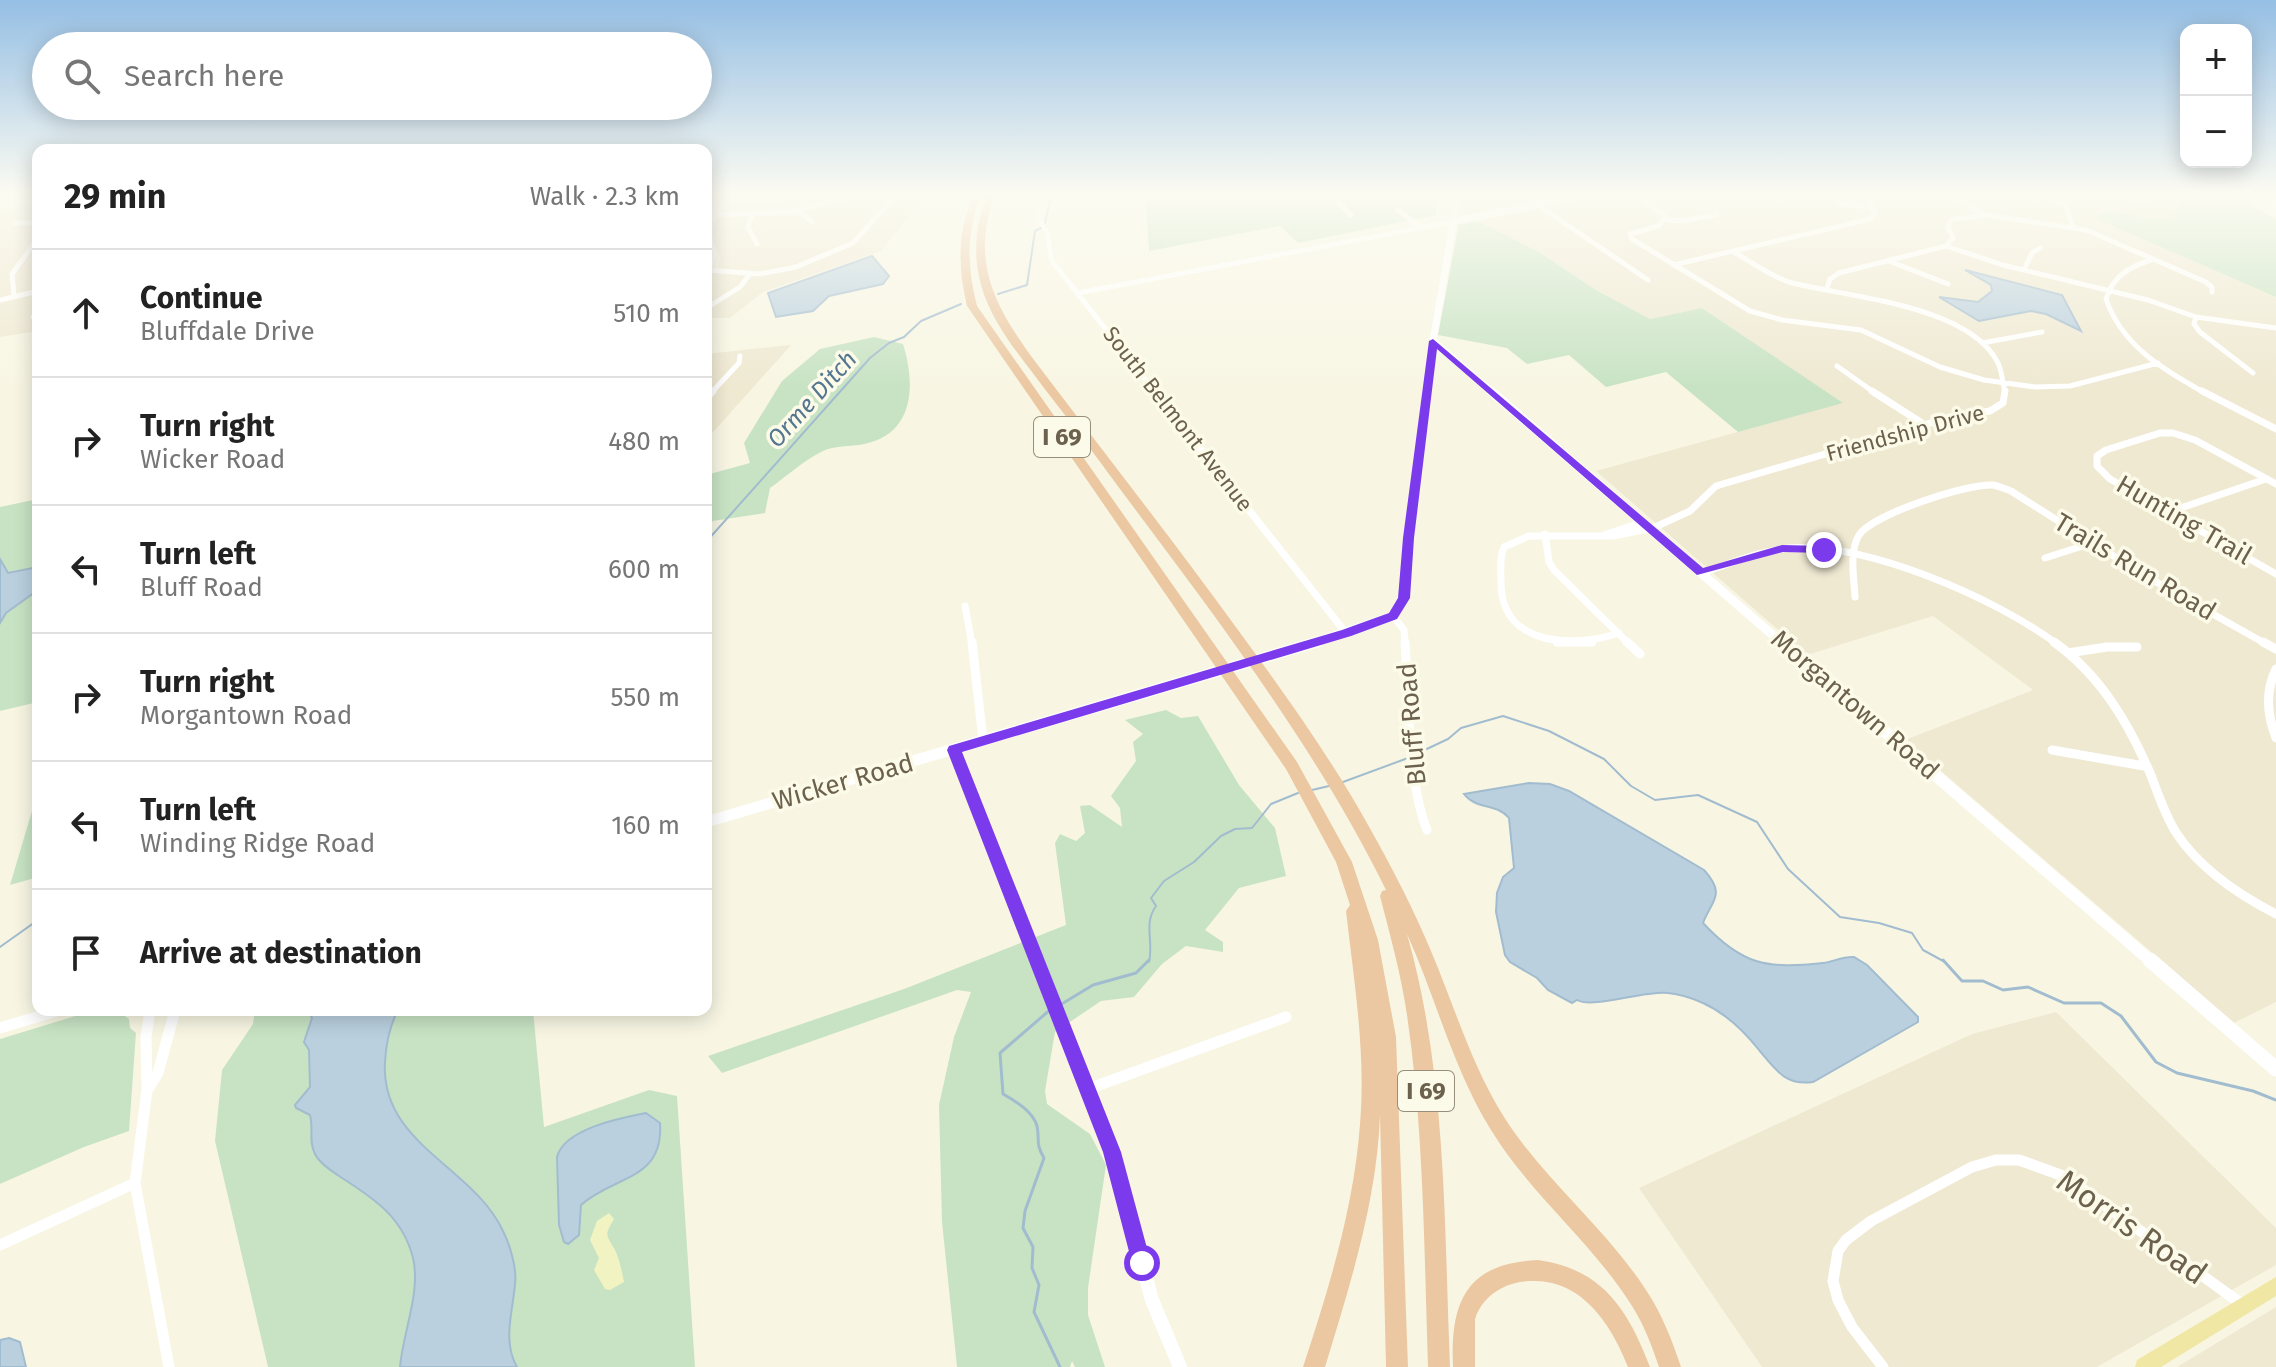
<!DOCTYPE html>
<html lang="en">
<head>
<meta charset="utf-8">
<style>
  body { margin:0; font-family:"Fira Sans",sans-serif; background:#f6f6f6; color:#222 }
  .controls { position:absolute; right:24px; top:24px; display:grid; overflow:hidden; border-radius:16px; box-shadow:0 4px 20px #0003 }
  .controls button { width:72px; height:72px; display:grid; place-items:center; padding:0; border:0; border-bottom:2px solid #e0e0e0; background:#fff; color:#222; font:40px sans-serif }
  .stop { position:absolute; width:24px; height:24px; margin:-18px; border:6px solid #7c3aed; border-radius:50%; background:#fff }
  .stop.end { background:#7c3aed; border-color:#fff; box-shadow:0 2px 8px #0008 }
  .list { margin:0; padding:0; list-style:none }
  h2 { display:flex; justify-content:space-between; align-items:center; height:104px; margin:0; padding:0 32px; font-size:34px }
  h2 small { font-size:26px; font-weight:400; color:#767676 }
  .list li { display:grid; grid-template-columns:52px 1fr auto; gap:24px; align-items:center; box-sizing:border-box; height:128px; padding:0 32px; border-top:2px solid #e0e0e0 }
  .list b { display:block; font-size:30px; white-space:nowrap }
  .list p { margin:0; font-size:26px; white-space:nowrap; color:#767676 }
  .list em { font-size:26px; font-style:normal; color:#767676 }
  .icon { flex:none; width:44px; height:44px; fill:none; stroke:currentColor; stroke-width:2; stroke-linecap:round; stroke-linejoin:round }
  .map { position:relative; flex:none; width:2276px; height:1367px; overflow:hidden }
  .search { position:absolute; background:#fff; box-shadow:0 4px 20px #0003; left:32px; top:32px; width:680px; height:88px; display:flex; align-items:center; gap:20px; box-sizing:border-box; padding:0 28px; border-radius:44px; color:#767676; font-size:30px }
  .panel { position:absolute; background:#fff; box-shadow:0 4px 20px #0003; left:32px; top:144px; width:680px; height:872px; border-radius:16px }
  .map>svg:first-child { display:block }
  .residential { fill:#efe9d2 }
  .green { fill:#c8e3c4 }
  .sand { fill:#f1f4c2 }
  .water { fill:#bad0df; stroke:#a2bccf; stroke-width:2 }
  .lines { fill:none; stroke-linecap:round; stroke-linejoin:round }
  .stream-far1 { stroke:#a2bccf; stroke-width:2 }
  .stream { stroke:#a2bccf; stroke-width:3 }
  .minor-far3 { stroke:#fff; stroke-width:5 }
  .minor-far2 { stroke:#fff; stroke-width:7 }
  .minor-far1 { stroke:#fff; stroke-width:9 }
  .minor { stroke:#fff; stroke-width:11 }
  .tertiary-far3 { stroke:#fff; stroke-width:7 }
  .tertiary-far2 { stroke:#fff; stroke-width:9 }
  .tertiary-far1 { stroke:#fff; stroke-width:11 }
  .tertiary { stroke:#fff; stroke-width:14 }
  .secondary-far3 { stroke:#fff; stroke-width:7 }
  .secondary-far2 { stroke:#fff; stroke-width:9 }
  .secondary-far1 { stroke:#fff; stroke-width:12 }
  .secondary { stroke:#fff; stroke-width:15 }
  .primary { fill:#efe7a3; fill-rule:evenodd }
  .motorway { fill:#ebc8a2; fill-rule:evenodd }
  .route { fill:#7c3aed }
  .labels { text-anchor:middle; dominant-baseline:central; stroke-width:7; stroke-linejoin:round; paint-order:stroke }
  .far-street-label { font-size:22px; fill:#6c614d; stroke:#fcfae8 }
  .far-water-label { font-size:24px; font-style:italic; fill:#547690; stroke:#fcfae8 }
  .shield { fill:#fcfae8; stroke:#978f7c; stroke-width:2 }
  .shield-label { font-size:24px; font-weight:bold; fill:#6c614d }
  .street-label { font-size:26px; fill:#6c614d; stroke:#fcfae8 }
  .near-street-label { font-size:32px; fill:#6c614d; stroke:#fcfae8 }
</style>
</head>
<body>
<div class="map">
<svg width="2276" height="1367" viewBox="0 0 2276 1367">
  <rect width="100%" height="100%" fill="#f8f6e3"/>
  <!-- residential -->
  <path class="residential" d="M804,195H926L881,251L763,292L730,318H706V280L719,267L720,257L714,244L713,227L726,203L782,201Z
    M1462,195H1559L1467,215L1458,211Z
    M1605,195H2182L2173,219L2143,218L2111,209L2097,218L2276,297V1002L2234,1023L1905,740L2033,690L1933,616L1807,655L1596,471L1842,403L1702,308L1650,319L1596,290L1539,252L1478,221Z
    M38,200V331L0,337V212Z
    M791,345L706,440V354Z
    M2056,1012L2276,1228V1265L2097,1367H1762L1639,1188L1972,1034Z
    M2276,1307V1367H2177Z"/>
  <!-- green -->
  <path class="green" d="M1145,195H1437L1436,215L1298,243L1280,226L1149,251Z
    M2183,195H2230L2276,219V297L2097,219L2098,215L2111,209L2143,218L2173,219Z
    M1478,221L1539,252L1596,290L1650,319L1702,308L1843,403L1738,432L1666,372L1606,387L1569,355L1527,364L1507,348L1438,335L1459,223Z
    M874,337L903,344C916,386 914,434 864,444C851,447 833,445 821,452C803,461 787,476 770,488L765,513L706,522V475L750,463L744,443L782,381L820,349Z
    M38,499V702L0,711V507Z
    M1166,710L1181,718L1198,716L1239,785L1275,828L1286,876L1239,888L1205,930L1223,942V952L1186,946L1162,964L1134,997L1101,1001L1055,1032L1045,1091L1047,1104L1090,1134L1106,1165L1088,1288V1315L1105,1367H1075L1072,1361L1070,1367H957L942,1222L939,1105L954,1037L971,992L957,990L722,1073L708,1056L904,989L1066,925L1055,843L1060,834L1076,841L1085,833L1080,806L1090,805L1122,827L1120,808L1111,796L1136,761L1133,742L1143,734L1125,720Z
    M38,791V877L10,885Z
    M95,1010L98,1013L122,1014L129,1019L130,1028L136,1033L129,1131L84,1147L0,1184V1039Z
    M255,1010H533L544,1127L649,1090L677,1096L695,1367H268L215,1141L222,1070L253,1024Z"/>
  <!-- sand -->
  <path class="sand" d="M609,1213L614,1219C604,1236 606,1234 615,1250C619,1258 622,1271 624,1282L610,1290L605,1289L594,1270L599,1258L590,1240L597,1221Z"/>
  <!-- water -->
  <path class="water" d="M872,256L889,276L883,284L829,296L813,311L776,317L768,293Z
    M1965,270L2062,295L2081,331L2046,314L2031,311L1979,321L1939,297L1978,302L1992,291L1991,285Z
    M0,559L8,573L38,567V590L6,613L0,623Z
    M1529,783L1550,784L1569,791L1704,870C1727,895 1711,901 1703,923C1742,965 1766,969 1823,963C1833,962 1843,956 1854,957L1867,965L1918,1017V1022L1813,1082C1785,1086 1775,1069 1759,1050C1744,1031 1725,1013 1703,1003C1692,998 1679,994 1668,993C1645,990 1593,1009 1577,1000L1572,1003L1548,990L1537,978L1510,962L1505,955L1496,912L1497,893L1503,877L1514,868L1509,818C1497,803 1476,810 1464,794Z
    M308,1010H398C389,1027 386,1043 385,1062C380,1144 473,1166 503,1231C510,1245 517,1268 515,1284C513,1311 502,1341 517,1367H400C403,1332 421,1292 413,1258C403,1218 375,1199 342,1178C333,1172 320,1164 315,1154C308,1140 314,1130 310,1115L296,1108L295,1105L310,1087L309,1050L304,1042L312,1018Z
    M646,1113L660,1123C664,1181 614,1175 581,1205L579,1235L568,1244L564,1242L559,1225L557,1157C564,1129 620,1118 646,1113Z
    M9,1338L20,1342L26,1367H0V1340Z"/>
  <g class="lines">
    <!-- stream-far1 -->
    <path class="stream-far1" d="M1045,223L1051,195
      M998,294L1027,285L1035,231L1041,228
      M706,542L870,358L889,343L904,337L921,321L961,304
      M1414,755L1448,739L1461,728L1503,716L1549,731L1604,759L1631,786L1655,800L1698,795L1757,822L1788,869L1840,917L1879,923L1912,933L1923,950L1945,962
      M1343,782L1408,758
      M1312,790L1329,786
      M0,947L38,920
      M1149,962C1154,942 1143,924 1156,906L1151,898L1164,881L1194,862L1221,836L1235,829L1252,828L1271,804L1298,793"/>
    <!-- stream -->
    <path class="stream" d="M1943,960L1962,981H1983L2003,990L2028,987L2064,1003H2101L2121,1016L2156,1062L2177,1073L2253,1091L2276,1100
      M1060,1005L1093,985L1136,973L1149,960
      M1051,1009L1000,1053L1003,1094C1015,1101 1033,1111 1037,1126C1040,1140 1035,1143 1044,1158L1025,1211L1023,1228L1033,1247L1032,1268L1039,1285L1034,1312L1060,1367"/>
    <!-- minor-far3 -->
    <path class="minor-far3" d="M1041,195L1037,216L1047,232L1052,261L1156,393
      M1331,195L1351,215
      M1637,195L1666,217L1658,226L1630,234L1632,239L1750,311L1782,320L1861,330L1940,367L1984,380L2035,387L2070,386L2158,363
      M1954,195L1985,215
      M2043,195L2066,206L2073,227
      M2118,195L2146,202
      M2256,195L2276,205
      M1839,203L1872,208
      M1538,205L1648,280
      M798,210L812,222
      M1398,210L1421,228
      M713,215L792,212L852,195
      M752,215L748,227L757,244
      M1665,220L1684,221L1717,214
      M15,223H38
      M1946,246L2003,265L2148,300L2196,317L2276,328
      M1734,252C1751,262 1770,276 1789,282C1844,297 1969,304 1998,363C2002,371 2003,384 2005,393
      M2154,259C2131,266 2113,275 2106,299C2122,346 2164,370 2205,393
      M1889,261L1948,284
      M1673,265L1871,219L1875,212L1870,201L1875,195
      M707,270L759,274L796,267L853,243L896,195
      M2024,270L2032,253L2040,248
      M1827,288L1830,279L1839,273L1946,246L1953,238L1948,227L1951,220L1985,215L2086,230L2206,282L2212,287V292
      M1078,293L1452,222
      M14,296L12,274L38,238
      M0,300L38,291
      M708,307L740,287L750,274
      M33,317L38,316
      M2196,317L2194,324L2200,332L2253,373
      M1982,343L2042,332
      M1837,366L1875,393
      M711,393L739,363L740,356"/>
    <!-- minor-far2 -->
    <path class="minor-far2" d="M1155,391L1346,633
      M1872,391L1925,425
      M2202,391L2276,429
      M706,399L713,391
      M2276,484L2195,440L2173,433H2160L2106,450L2097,456V466L2110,479L2276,574
      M2166,513L2266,479
      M1545,534L1549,562L1554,570L1629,644
      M1604,535L1643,522
      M2045,558L2092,543
      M1701,573C1730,564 1759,551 1789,548C1867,542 1995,598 2057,644
      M1855,597C1854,578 1849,552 1859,535C1873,514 1969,483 1993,485C1999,486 2005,489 2011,491L2142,574L2266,644
      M965,606L972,644
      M1393,616L1404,630L1405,644
      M1619,633C1575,648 1502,647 1501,584C1501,572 1499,558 1504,547L1529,536H1613L1653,528L1690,511L1716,486L1951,417L1990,411L2003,403L2005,391"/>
    <!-- minor-far1 -->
    <path class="minor-far1" d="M972,642L983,740
      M1405,642C1409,697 1407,780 1427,830
      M1557,642H1592
      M1627,642L1640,654
      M2054,642C2100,675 2128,722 2150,773C2158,793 2165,816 2177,834C2201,870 2239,895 2276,914
      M2263,642L2276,649
      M2068,653L2107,647H2137
      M2276,669C2265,692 2267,714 2276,738
      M2052,750L2144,766"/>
    <!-- minor -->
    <path class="minor" d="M150,1010L146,1037L147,1090L135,1183L169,1367
      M0,1028L60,1010
      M148,1089L158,1073L175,1010
      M1088,1089L1286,1017
      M0,1245L135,1183
      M1883,1367L1852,1327L1838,1300L1833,1281L1838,1251L1846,1240L1871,1221L1972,1167L1996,1160H2019L2066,1177L2243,1305"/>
    <!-- tertiary-far3 -->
    <path class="tertiary-far3" d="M706,271L713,255L707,228L720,195
      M1426,393L1433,341"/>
    <!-- tertiary-far2 -->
    <path class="tertiary-far2" d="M1310,644L1393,616L1404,598L1408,538L1427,391"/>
    <!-- tertiary-far1 -->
    <path class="tertiary-far1" d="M954,750L1037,962
      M706,822L1317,642"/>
    <!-- tertiary -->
    <path class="tertiary" d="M1037,960L1112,1152L1152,1300L1180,1367"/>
    <!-- secondary-far3 -->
    <path class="secondary-far3" d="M1458,195L1433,341L1493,393
      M1452,222L1582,195"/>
    <!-- secondary-far2 -->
    <path class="secondary-far2" d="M1491,391L1783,644"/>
    <!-- secondary-far1 -->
    <path class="secondary-far1" d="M1781,642L2152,962"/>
    <!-- secondary -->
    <path class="secondary" d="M2150,960L2276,1069"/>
    <!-- primary -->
    <path class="primary" d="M2276,1277V1296L2161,1367H2135L2137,1360Z"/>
    <!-- motorway -->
    <path class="motorway" d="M973,195H981C966,232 967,268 977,306L1297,762L1352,862L1378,940L1396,1037L1408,1367H1386L1380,1115C1377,1201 1350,1285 1325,1367H1303C1329,1288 1354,1207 1360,1124C1366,1053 1354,981 1346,911L1350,905L1336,862L1286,769L967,306C958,268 957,232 973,195Z
      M987,195H995C970,262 995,307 1034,360C1102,450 1172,539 1238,630C1282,690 1326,751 1363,816C1391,865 1417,915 1438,968C1458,1018 1475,1071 1504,1117C1544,1180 1605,1227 1646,1290C1662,1314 1672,1340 1681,1367H1659C1652,1346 1644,1325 1632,1306C1592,1242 1530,1194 1491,1130C1453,1069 1436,998 1407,934C1447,1074 1444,1223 1450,1367H1428C1424,1249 1424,1131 1407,1015C1401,974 1390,935 1380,896L1382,891L1386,890C1314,744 1214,615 1117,485C1093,452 1069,420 1044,388C1024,361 1000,333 987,302C972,266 973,231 987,195Z
      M1538,1260C1603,1269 1628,1310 1650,1367H1628C1612,1326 1583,1280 1533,1281C1522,1281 1512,1283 1502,1288C1490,1294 1478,1306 1475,1320V1367H1453C1450,1302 1466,1263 1538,1260Z"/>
  </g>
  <!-- sky -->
  <linearGradient id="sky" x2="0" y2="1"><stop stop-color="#95bfe4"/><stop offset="0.5" stop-color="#fcfbf2"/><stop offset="1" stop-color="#fcfbf2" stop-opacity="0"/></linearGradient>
  <rect width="2276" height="387" fill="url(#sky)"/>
  <!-- route -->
  <path class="route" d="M1433,339L1703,568L1782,545L1824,546L1830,550L1824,553L1783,552L1697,575L1437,349L1414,538L1410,598L1397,619L1351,636L962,752L1121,1152L1151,1263L1148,1270L1142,1273L1135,1270L1132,1263L1103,1152L947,750L949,746L1342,630L1389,613L1398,598L1403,538L1429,341Z"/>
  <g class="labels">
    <!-- far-street labels -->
    <g class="far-street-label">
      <text transform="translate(1178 419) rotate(52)">South Belmont Avenue</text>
      <text transform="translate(1905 433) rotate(-15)">Friendship Drive</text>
    </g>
    <!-- far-water labels -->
    <g class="far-water-label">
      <text transform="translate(812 399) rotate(-48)">Orme Ditch</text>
    </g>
    <!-- shield labels -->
    <g class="shield">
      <rect x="1034" y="417" width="56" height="40" rx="6"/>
      <rect x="1398" y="1071" width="56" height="40" rx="6"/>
    </g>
    <g class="shield-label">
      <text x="1062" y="437">I 69</text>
      <text x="1426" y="1091">I 69</text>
    </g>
    <!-- street labels -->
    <g class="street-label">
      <text transform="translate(2184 520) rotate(30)">Hunting Trail</text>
      <text transform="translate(2135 567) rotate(31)">Trails Run Road</text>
      <text transform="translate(1855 705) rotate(41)">Morgantown Road</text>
      <text transform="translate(1412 724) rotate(-95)">Bluff Road</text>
      <text transform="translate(843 782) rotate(-16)">Wicker Road</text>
    </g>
    <!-- near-street labels -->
    <g class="near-street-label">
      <text transform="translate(2132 1227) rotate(35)">Morris Road</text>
    </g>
  </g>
</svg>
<div class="controls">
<button>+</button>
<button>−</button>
</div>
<div class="stop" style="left:1142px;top:1263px"></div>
<div class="stop end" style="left:1824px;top:550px"></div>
<div class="search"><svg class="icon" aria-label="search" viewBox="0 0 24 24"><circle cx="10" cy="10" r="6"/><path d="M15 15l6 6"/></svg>Search here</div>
<section class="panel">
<h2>29 min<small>Walk · 2.3 km</small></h2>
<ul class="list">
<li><svg class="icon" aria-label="ahead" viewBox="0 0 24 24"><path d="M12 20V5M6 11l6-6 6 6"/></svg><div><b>Continue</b><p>Bluffdale Drive</p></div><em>510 m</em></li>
<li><svg class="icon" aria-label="right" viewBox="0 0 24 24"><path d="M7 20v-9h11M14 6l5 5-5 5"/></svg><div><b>Turn right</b><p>Wicker Road</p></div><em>480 m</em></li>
<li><svg class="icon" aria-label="left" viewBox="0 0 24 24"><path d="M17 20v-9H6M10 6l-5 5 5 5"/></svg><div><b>Turn left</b><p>Bluff Road</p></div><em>600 m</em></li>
<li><svg class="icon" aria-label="right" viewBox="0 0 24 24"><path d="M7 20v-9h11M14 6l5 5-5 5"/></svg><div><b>Turn right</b><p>Morgantown Road</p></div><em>550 m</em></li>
<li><svg class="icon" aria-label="left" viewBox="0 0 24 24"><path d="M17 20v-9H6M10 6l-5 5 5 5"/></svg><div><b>Turn left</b><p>Winding Ridge Road</p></div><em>160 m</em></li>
<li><svg class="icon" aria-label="arrive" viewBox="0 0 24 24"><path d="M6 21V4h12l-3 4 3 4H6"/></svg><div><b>Arrive at destination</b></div></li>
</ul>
</section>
</div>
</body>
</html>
